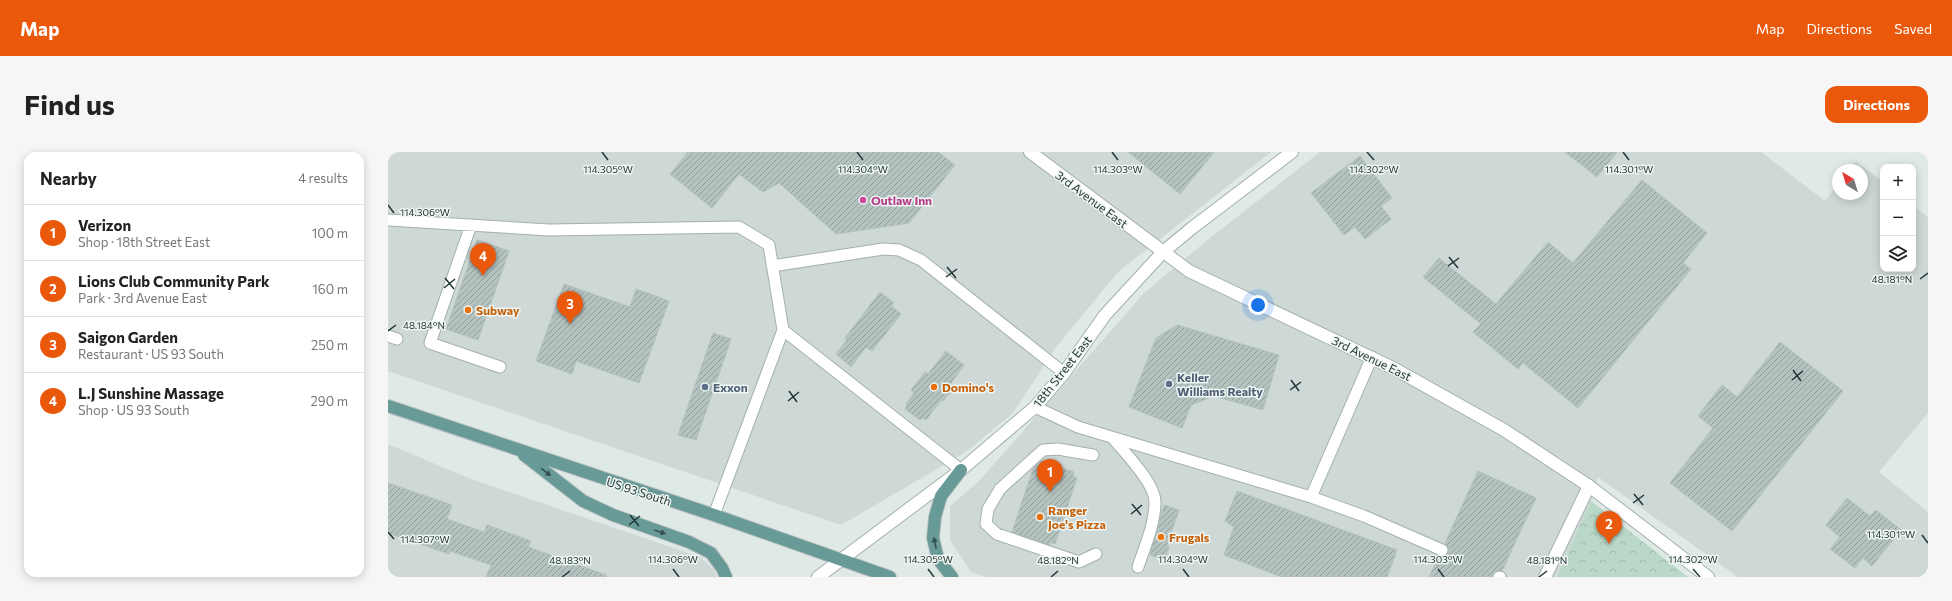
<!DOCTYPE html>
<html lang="en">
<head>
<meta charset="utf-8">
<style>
  body { margin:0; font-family:Commissioner,sans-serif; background:#f6f6f6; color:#222 }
  .controls { position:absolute; right:12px; top:12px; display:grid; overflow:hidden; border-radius:8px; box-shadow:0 2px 10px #0003 }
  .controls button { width:36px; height:36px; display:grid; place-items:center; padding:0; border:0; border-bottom:1px solid #e0e0e0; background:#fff; color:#222; font:20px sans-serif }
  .compass { position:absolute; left:1444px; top:12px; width:36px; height:36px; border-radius:50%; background:#fff; box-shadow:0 2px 10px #0003; rotate:322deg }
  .you { position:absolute; left:870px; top:153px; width:14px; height:14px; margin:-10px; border:3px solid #fff; border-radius:50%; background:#1a73e8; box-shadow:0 0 0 6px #1a73e833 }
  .badge { display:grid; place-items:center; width:26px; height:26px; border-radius:50%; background:#ea580c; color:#fff; font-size:13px; font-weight:700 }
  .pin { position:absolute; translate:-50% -33px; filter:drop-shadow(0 1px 2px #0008) }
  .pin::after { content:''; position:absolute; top:21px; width:14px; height:12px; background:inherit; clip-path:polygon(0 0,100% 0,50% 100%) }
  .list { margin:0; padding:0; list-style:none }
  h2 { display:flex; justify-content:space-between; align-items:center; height:52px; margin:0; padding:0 16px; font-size:17px }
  h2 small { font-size:13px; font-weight:400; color:#767676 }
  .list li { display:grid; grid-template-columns:26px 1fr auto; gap:12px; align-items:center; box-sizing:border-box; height:56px; padding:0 16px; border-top:1px solid #e0e0e0 }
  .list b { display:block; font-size:15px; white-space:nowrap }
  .list p { margin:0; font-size:13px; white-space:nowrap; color:#767676 }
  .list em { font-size:13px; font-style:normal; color:#767676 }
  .icon { flex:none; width:22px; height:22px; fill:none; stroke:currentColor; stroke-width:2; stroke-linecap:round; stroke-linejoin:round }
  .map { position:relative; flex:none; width:1540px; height:425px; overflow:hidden; border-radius:12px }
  header { display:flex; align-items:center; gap:24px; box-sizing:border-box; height:56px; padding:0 20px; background:#ea580c; color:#fff }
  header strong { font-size:19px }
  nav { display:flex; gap:22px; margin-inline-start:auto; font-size:14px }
  .intro { display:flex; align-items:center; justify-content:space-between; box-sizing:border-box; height:96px; padding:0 24px }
  h1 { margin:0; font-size:28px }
  .button { padding:10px 18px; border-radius:12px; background:#ea580c; color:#fff; font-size:14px; font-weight:700 }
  main { display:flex; gap:24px; padding:0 24px }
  aside { flex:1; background:#fff; border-radius:12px; box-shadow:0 2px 10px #0003 }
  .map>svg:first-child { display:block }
  .built { fill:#ced8d6 }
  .park { fill:url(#park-crowns) }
  .building { fill:url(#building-hatch); stroke:#b2c1be }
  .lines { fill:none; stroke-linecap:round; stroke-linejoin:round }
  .service-casing { stroke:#a3b0ad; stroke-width:13 }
  .minor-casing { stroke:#a3b0ad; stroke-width:14 }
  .tertiary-casing { stroke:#a3b0ad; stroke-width:14 }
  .primary-casing { stroke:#bdc3c2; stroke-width:14 }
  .service { stroke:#fff; stroke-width:11 }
  .minor { stroke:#fff; stroke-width:12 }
  .tertiary { stroke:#fff; stroke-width:12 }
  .primary { stroke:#689a97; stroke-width:12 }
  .oneway { fill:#34504e }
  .ticks { fill:none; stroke:#223735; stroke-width:1.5 }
  .hotel-dot { fill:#d1479c; stroke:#eff6f4; stroke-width:1.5 }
  .food-dot { fill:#e8710a; stroke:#eff6f4; stroke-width:1.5 }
  .service-dot { fill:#5c6f8a; stroke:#eff6f4; stroke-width:1.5 }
  .labels { text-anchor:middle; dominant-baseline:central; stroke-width:3; stroke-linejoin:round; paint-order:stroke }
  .street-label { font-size:12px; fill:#223735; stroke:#eff6f4 }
  .hotel-label { font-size:12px; font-weight:bold; fill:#b23c85; stroke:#eff6f4; text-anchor:start }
  .food-label { font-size:12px; font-weight:bold; fill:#c56008; stroke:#eff6f4; text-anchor:start }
  .service-label { font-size:12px; font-weight:bold; fill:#4e5e75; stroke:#eff6f4; text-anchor:start }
  .ticks-label { font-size:10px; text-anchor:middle; fill:#223735; stroke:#eff6f4; stroke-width:3; stroke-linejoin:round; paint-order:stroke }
</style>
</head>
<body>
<header>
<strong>Map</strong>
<nav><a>Map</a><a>Directions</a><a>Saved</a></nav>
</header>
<div class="intro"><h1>Find us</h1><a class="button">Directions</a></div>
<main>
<aside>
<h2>Nearby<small>4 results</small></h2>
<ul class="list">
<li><span class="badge">1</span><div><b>Verizon</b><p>Shop · 18th Street East</p></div><em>100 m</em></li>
<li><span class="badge">2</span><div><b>Lions Club Community Park</b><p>Park · 3rd Avenue East</p></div><em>160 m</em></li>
<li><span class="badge">3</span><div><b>Saigon Garden</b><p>Restaurant · US 93 South</p></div><em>250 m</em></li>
<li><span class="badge">4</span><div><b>L.J Sunshine Massage</b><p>Shop · US 93 South</p></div><em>290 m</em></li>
</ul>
</aside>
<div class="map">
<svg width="1540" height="425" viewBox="0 0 1540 425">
  <defs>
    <pattern id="park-crowns" width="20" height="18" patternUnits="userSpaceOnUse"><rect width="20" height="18" fill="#bad8c8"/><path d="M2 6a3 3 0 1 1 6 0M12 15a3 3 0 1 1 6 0" fill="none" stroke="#a0baac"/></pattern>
    <pattern id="building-hatch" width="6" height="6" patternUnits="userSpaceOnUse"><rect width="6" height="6" fill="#b5c3c0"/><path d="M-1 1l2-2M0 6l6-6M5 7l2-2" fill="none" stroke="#939f9d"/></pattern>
  </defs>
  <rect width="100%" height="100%" fill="#dfe9e6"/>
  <!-- built -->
  <path class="built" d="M0,0H883L730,120L668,195L625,261L578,300L453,373L0,219Z
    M932,0H1373L1437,49L1450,32V42H1474V18H1461L1468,9L1495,30V117H1525V53L1540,65V261L1491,320L1540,360V425H1350L1210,325L1203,349L1169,425H598L583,420L562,388V354L592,328L755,142L817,90Z
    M0,292L83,327L312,405L326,418L329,425H0Z"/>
  <!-- park -->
  <path class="park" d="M1203,349L1300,425H1169Z"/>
  <!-- building -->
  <path class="building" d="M300,0H550L567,13L521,71L448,82L391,31L375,40L351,22L324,56L282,22Z
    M740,0H826L792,42Z
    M1177,0H1229L1209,25Z
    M972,4L1004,46L993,54L1003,67L977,87L967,75L956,83L923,41Z
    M1254,28L1319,81L1295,111L1303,117L1190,256L1135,211L1130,217L1085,180L1093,172L1035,125L1051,106L1108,152L1160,90L1185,111Z
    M89,88L121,99L90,188L58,177Z
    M176,132L242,155L248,137L281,149L251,231L188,209L184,222L148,209Z
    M492,140L506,151L503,154L513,162L484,199L478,195L463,215L448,202L459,188L457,186Z
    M789,173L891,203L875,258L826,244L803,253L794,276L741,255L768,186Z
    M325,181L343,187L308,288L290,283Z
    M1392,190L1455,239L1344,379L1282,331L1325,276L1310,264L1334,233L1349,245Z
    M558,199L576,213L561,234L565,237L555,249L553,248L538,268L535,266L532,268L517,257L519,253L518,252L526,241L523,238L537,220L540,222Z
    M653,309L686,320L685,324L689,326L667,392L662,390V393L624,380L645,317L649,313H651Z
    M1090,319L1148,346L1114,419H1107L1104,425H1041L1051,404L1055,405L1060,401L1061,397L1057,391Z
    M0,331L64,353L59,367L96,380L99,373L143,389L140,395L218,423V425H98L103,413L62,399L61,402L0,381Z
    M849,339L1009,398L999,425H894L836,403L846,375L837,369Z
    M1459,346L1482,364L1488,358L1513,378L1484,414L1475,406L1467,416L1442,397L1452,385L1438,373Z
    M776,353L791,358L779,393L781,394L777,408L762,403Z"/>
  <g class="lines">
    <!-- service casing -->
    <g class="service-casing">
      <path id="service" d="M0,68L161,78L351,75L381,93L395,178L326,363
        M83,73L42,191L112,215
        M384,114L495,97L511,98L533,108L676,221
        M395,178L573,318
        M0,184L9,187
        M647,255L690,275L923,345L976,364L1054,398
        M725,286C736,300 767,331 767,350C767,372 757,394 750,415
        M705,303L670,297L655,298L612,337L600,357L598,372L609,382L691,410L708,402
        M923,345L984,205
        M1111,425H1112"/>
    </g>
    <!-- minor casing -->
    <g class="minor-casing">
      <path id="minor" d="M775,100L804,76L904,0
        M1157,425L1201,334"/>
    </g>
    <!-- tertiary casing -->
    <g class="tertiary-casing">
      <path id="tertiary" d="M642,0L801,119L1007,217L1116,278L1201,334L1320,425
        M430,425L573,318L647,255L676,221L717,163L775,100"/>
    </g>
    <!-- primary casing -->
    <g class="primary-casing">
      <path id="primary" d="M0,254L326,363L502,425
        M136,303L195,349L225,363L301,390L323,401L334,416L338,425
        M564,425L550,407L545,386L547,365L553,344L573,318"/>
    </g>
    <!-- service -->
    <use href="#service" class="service"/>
    <!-- minor -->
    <use href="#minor" class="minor"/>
    <!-- tertiary -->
    <use href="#tertiary" class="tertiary"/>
    <!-- primary -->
    <use href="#primary" class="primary"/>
  </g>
  <!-- one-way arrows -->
  <defs><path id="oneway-solid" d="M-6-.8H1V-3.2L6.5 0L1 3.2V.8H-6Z"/></defs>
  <g class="oneway">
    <use href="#oneway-solid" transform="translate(158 320) rotate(38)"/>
    <use href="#oneway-solid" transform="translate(272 380) rotate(19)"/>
    <use href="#oneway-solid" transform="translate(547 391) rotate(-102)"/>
  </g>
  <!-- ticks -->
  <path class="ticks" d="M214,0L220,8M469,0L475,8M724,0L730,8M979,0L986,8M1235,0L1241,8M0,53L6,61M1061,105L1070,116M1060,114L1071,106M559,115L568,126M558,125L569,117M57,126L66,137M1532,127L1540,121M56,136L67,127M0,179L8,173M1405,218L1413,229M903,228L911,239M1404,228L1415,219M902,238L913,230M401,239L409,250M400,249L411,240M1246,342L1255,353M1245,351L1256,343M744,352L753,363M743,362L754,353M242,363L251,374M241,373L252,364M0,380L6,387M1534,383L1540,391M285,417L291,425M540,417L546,425M795,417L801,425M1050,417L1056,425M1305,417L1312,425M174,425L182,419M663,425L670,419M1151,425L1159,419"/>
  <!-- markers -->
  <circle class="hotel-dot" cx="475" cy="48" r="4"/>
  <g class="food-dot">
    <circle cx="80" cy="158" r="4"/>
    <circle cx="546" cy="235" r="4"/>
    <circle cx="652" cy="365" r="4"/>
    <circle cx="773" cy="385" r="4"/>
  </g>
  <g class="service-dot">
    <circle cx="781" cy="232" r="4"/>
    <circle cx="317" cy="235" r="4"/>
  </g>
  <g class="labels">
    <!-- street labels -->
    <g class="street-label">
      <text transform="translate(704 47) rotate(37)">3rd Avenue East</text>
      <text transform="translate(984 206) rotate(26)">3rd Avenue East</text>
      <text transform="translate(674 219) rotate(-52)">18th Street East</text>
      <text transform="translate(251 339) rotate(18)">US 93 South</text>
    </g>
    <!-- hotel labels -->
    <g class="hotel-label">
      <text x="483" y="48">Outlaw Inn</text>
    </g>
    <!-- food labels -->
    <g class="food-label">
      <text x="88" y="158">Subway</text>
      <text x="554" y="235">Domino's</text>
      <text x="660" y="358">Ranger<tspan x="660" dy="14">Joe's Pizza</tspan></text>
      <text x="781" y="385">Frugals</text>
    </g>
    <!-- service labels -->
    <g class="service-label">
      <text x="789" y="225">Keller<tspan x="789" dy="14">Williams Realty</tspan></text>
      <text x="325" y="235">Exxon</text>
    </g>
  </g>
  <g class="ticks-label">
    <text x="220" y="21">114.305°W</text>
    <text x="475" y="21">114.304°W</text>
    <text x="730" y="21">114.303°W</text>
    <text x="986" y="21">114.302°W</text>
    <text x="1241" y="21">114.301°W</text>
    <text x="37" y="64">114.306°W</text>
    <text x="1504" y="131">48.181°N</text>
    <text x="36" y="177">48.184°N</text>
    <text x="1503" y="386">114.301°W</text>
    <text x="37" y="391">114.307°W</text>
    <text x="285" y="411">114.306°W</text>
    <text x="540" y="411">114.305°W</text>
    <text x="795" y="411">114.304°W</text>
    <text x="1050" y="411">114.303°W</text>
    <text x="1305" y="411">114.302°W</text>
    <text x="182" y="412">48.183°N</text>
    <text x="670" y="412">48.182°N</text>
    <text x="1159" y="412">48.181°N</text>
  </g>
</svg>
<div class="controls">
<button>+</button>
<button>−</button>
<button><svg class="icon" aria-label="layers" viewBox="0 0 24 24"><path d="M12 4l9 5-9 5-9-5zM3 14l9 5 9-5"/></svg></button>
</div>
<svg class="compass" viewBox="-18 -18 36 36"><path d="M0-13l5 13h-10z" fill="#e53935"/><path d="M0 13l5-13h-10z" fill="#767676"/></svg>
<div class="you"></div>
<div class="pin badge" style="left:662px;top:340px">1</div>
<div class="pin badge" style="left:1221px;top:392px">2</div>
<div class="pin badge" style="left:182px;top:172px">3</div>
<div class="pin badge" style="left:95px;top:124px">4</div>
</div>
</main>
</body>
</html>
